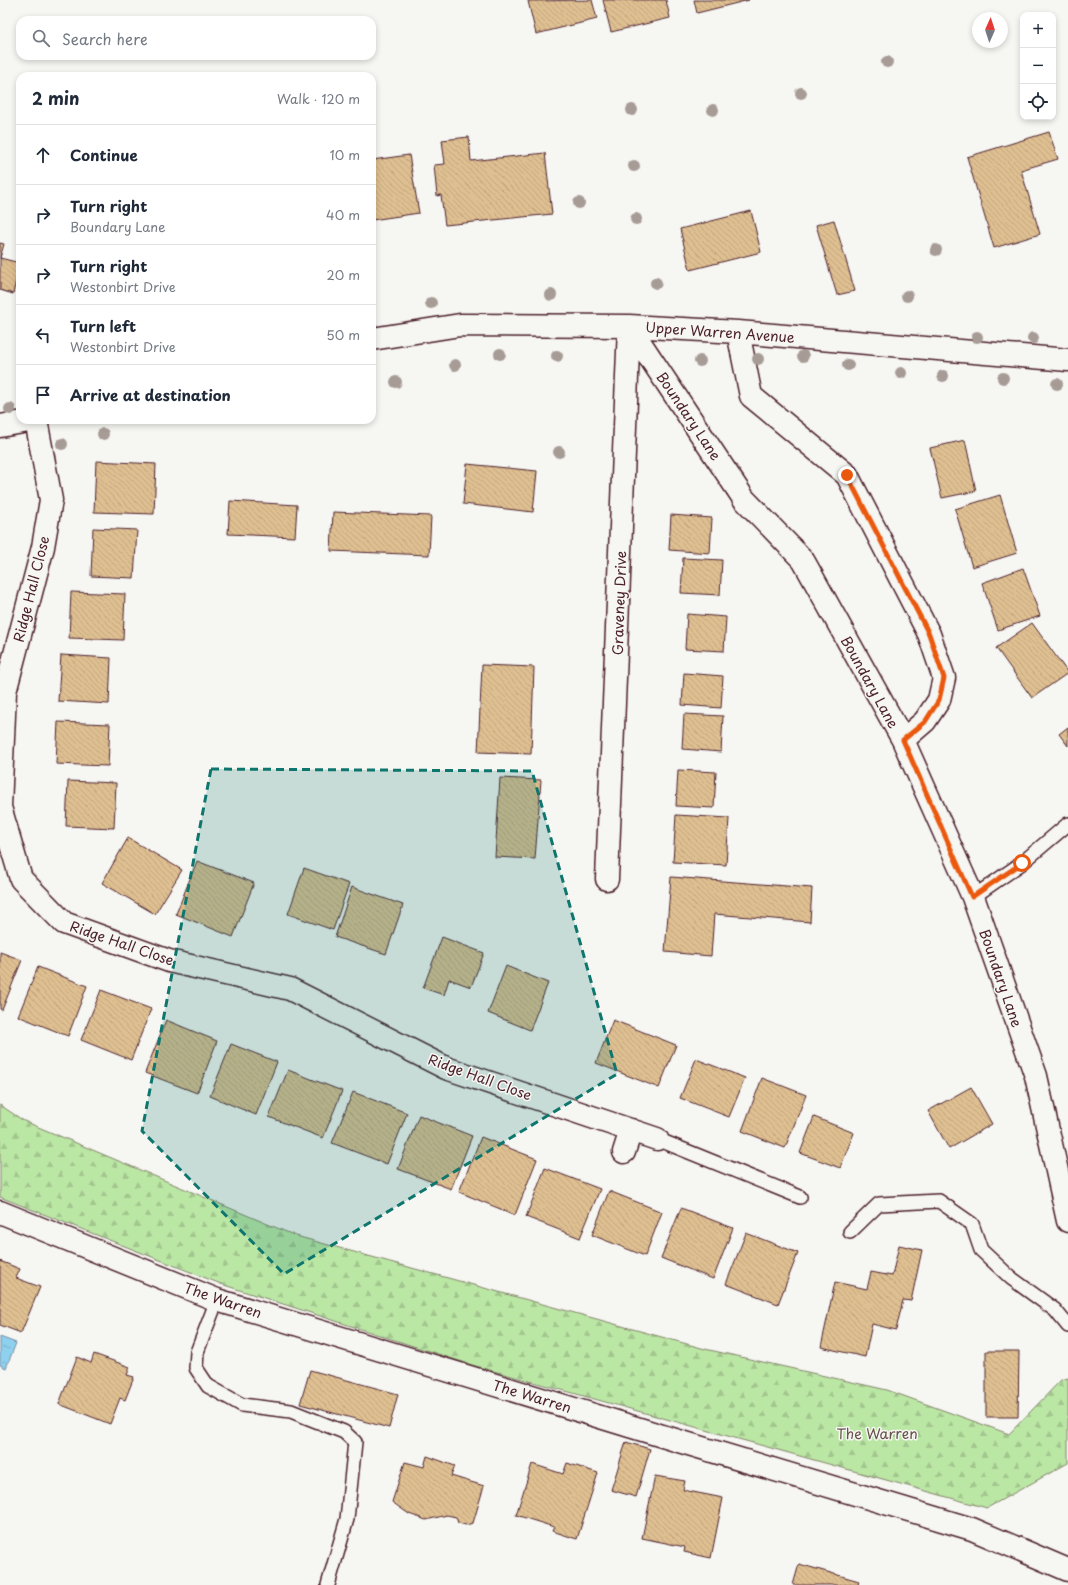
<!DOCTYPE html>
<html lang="en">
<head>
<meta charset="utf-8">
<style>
  body { margin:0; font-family:"Playpen Sans",sans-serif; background:#f2f2f3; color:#1f2937 }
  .controls { position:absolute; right:12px; top:12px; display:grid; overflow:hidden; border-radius:8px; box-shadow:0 2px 6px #0003 }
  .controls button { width:36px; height:36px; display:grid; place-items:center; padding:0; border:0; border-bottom:1px solid #e0e1e3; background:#fff; color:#1f2937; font:20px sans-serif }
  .compass { position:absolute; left:972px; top:12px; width:36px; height:36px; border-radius:50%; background:#fff; box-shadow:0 2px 6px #0003; rotate:3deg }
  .stop { position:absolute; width:12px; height:12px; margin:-9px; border:3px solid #ea580c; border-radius:50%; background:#fff }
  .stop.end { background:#ea580c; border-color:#fff; box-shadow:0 1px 4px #0008 }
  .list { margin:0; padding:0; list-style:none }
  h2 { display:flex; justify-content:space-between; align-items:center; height:52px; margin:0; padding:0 16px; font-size:17px }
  h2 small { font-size:13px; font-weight:400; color:#747a83 }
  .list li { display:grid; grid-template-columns:26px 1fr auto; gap:12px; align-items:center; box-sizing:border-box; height:60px; padding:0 16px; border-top:1px solid #e0e1e3 }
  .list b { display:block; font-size:15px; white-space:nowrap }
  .list p { margin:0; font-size:13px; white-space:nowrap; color:#747a83 }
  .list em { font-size:13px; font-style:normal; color:#747a83 }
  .icon { flex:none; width:22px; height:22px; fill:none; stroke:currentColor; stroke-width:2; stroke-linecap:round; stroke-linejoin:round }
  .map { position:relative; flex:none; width:1068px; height:1585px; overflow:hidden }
  .search { position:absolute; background:#fff; box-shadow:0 2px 6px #0003; left:16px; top:16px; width:360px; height:44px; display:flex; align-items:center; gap:10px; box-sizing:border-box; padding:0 14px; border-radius:12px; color:#747a83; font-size:15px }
  .panel { position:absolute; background:#fff; box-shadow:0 2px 6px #0003; left:16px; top:72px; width:360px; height:352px; border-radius:12px }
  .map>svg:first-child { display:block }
  .forest { fill:url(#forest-firs); stroke:#828368 }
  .water { fill:url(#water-ripples); stroke:#738aa1 }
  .building { fill:url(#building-back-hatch); stroke:#4a1f2b }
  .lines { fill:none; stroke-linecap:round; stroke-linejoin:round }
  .lane-casing { stroke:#4a1f2b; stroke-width:16 }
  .street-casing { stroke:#4a1f2b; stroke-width:25 }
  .lane { stroke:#f6f6f2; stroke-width:13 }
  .street { stroke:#f6f6f2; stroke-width:22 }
  .tree { fill:#a79b96 }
  .route { stroke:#ea580c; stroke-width:5 }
  .marked { fill:#0f766e; fill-opacity:0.2; stroke:#0f766e; stroke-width:3; stroke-dasharray:8 5; stroke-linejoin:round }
  .labels { text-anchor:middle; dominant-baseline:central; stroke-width:3; stroke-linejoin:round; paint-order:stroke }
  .street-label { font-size:14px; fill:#4a1f2b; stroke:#f6f6f2 }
  .park-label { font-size:14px; fill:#66514a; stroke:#f6f6f2 }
</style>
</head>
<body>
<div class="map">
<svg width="1068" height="1585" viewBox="0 0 1068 1585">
  <defs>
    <pattern id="forest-firs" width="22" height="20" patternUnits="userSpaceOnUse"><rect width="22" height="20" fill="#bbe7a5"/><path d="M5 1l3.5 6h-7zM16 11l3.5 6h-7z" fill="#a2c68e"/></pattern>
    <pattern id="water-ripples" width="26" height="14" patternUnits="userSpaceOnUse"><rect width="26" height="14" fill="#8ed1ef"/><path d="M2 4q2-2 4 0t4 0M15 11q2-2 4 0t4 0" fill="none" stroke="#7cb3cd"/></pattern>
    <pattern id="building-back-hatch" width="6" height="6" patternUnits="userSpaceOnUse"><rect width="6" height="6" fill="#debf91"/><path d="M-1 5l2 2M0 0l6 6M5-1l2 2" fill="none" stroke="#c0a47d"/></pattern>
  </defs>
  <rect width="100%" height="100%" fill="#f6f6f2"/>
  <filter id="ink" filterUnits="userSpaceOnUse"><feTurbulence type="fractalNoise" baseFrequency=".025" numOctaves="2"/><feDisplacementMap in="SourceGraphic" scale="8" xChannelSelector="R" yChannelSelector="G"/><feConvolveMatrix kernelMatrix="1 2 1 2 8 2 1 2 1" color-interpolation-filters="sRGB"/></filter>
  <g filter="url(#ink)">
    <!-- forest -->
    <path class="forest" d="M0,1105L24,1121L296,1236L705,1349L887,1390L1009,1434L1061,1380L1068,1378V1463L987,1508L472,1365L221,1284L0,1197Z"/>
    <!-- water -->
    <path class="water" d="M0,1337L16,1343L6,1368L0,1365Z"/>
    <!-- building -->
    <path class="building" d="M592,0L597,19L536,34L528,1Z
      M603,0H666L670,18L611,32Z
      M694,0H749L697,13Z
      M1049,132L1058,159L1021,170L1040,234L994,248L967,157Z
      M469,137L471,161L545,153L552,214L445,225L441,195L437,196L434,165L445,164L442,140Z
      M409,155L419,213L372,220V160Z
      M751,211L761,252L690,270L680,229Z
      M834,220L855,291L837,295L816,225Z
      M0,243L4,244L0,258L20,263L13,294L0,290Z
      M965,440L976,491L942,498L930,448Z
      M96,461L156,464L154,514L94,512Z
      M467,464L537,471L533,512L463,504Z
      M1000,495L1017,553L972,567L955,509Z
      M230,501L297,505L295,537L228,534Z
      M333,512L431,516L429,555L331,551Z
      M671,515L712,518L710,553L669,550Z
      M93,528L137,530L134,578L91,576Z
      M683,558L722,560L720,595L681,593Z
      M1023,568L1040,616L998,630L982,583Z
      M71,592L125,594L123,640L69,638Z
      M687,614L726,617L724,651L685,649Z
      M1032,623L1068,673L1032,698L996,648Z
      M61,655L111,658L109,704L58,701Z
      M482,665L534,667L531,754L478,752Z
      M684,673L723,676L721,708L682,705Z
      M684,714L723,716L721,752L682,749Z
      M58,722L110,724L108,766L56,764Z
      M1068,727V746L1059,734Z
      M678,770L716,772L714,808L676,806Z
      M500,778L541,780L535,859L495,857Z
      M68,781L116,783L114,828L66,826Z
      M676,815L729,818L726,865L673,862Z
      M128,838L182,870L155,914L102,883Z
      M197,861L254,883L233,937L176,914Z
      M304,868L349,884L333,930L288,914Z
      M671,877L812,888L810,922L714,914L711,956L665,952Z
      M352,887L403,905L386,954L335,937Z
      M442,937L484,953L471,987L449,979L444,995L423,988Z
      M0,952L22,960L2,1010L0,1009Z
      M506,966L548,983L530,1030L488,1013Z
      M38,967L87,986L68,1036L18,1016Z
      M101,990L151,1009L131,1060L81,1040Z
      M166,1020L217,1041L197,1093L145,1073Z
      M613,1020L676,1045L659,1088L596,1063Z
      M231,1044L277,1062L256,1115L210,1096Z
      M696,1059L745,1078L729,1117L680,1098Z
      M288,1070L342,1091L323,1138L269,1117Z
      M762,1078L806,1095L785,1148L742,1131Z
      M971,1087L992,1124L949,1149L928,1111Z
      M353,1092L407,1113L387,1164L332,1143Z
      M419,1115L472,1136L451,1189L398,1169Z
      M814,1117L854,1133L840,1168L800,1153Z
      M481,1137L537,1159L515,1215L459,1192Z
      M545,1168L600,1189L580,1238L526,1217Z
      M609,1191L662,1212L645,1256L592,1235Z
      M681,1208L733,1228L713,1279L661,1258Z
      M746,1233L798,1253L778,1304L726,1284Z
      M899,1245L922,1250L911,1301L903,1300L896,1330L872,1324L865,1357L821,1347L835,1282L867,1289L871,1272L892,1276Z
      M0,1261L20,1269L16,1278L40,1287L21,1333L0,1325Z
      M986,1351H1019L1018,1417H986Z
      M94,1354L130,1367L127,1375L134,1377L125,1400L120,1398L110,1424L59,1404L77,1357L91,1363Z
      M310,1370L398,1394L389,1428L300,1404Z
      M626,1442L650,1449L636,1497L611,1490Z
      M427,1456L455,1466L451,1476L484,1486L473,1523L466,1525L458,1523L456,1517L447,1515L426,1520L409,1514L392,1502L405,1462L424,1467Z
      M567,1463L598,1473L577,1539L552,1531L554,1527L516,1515L532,1464L563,1474Z
      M655,1476L685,1481L683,1490L723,1498L711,1558L684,1552L685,1547L642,1538Z
      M799,1564L859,1581L858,1585H793Z"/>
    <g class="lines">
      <!-- lane casing -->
      <g class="lane-casing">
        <path id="lane" d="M973,897L1022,863L1068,824
          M657,1139L800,1197
          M850,1232L879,1204L939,1201L972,1224L981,1250L1011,1278L1055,1310L1068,1326
          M217,1300L197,1352L196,1368L208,1386L242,1405L291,1411L344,1432L355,1442L347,1519L328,1585"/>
      </g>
      <!-- street casing -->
      <g class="street-casing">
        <path id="street" d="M629,326L744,499L803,560L903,740L973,897L1036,1076L1068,1221
          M738,332L751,396L847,475L929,634L944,678L939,700L925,721L903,740
          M372,339L460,325L629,326L738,332L1068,360
          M36,420L51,500L43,547L5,692L0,807L21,879L64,923L169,961L290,989L446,1068L657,1139
          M0,426L35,420
          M607,879L629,326
          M624,1152L631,1130
          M0,1212L217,1300L682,1442L972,1529L1068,1570"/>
      </g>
      <!-- lane -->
      <use href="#lane" class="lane"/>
      <!-- street -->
      <use href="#street" class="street"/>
    </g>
    <!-- trees -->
    <g class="tree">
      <circle cx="887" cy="62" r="6"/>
      <circle cx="801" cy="93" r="6"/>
      <circle cx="632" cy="110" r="6"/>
      <circle cx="713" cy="110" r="6"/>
      <circle cx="634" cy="166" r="6"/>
      <circle cx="579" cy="203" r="6"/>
      <circle cx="636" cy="219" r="6"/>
      <circle cx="936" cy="250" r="6"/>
      <circle cx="656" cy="283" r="6"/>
      <circle cx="551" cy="295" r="6"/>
      <circle cx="907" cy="296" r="6"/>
      <circle cx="431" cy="303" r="6"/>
      <circle cx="977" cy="337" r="6"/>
      <circle cx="1033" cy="338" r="6"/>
      <circle cx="500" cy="354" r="6"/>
      <circle cx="557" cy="356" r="6"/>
      <circle cx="803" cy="356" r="6"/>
      <circle cx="758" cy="359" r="6"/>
      <circle cx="700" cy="361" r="6"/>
      <circle cx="455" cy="365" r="6"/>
      <circle cx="848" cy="365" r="6"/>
      <circle cx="901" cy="373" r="6"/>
      <circle cx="943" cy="376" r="6"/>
      <circle cx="1003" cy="378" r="6"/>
      <circle cx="396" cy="382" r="6"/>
      <circle cx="1057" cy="384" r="6"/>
      <circle cx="10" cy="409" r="6"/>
      <circle cx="103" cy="434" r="6"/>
      <circle cx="62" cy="444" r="6"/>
      <circle cx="559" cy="452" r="6"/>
    </g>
  </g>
  <g class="lines" filter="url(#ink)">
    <!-- route -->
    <path class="route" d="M847,475L929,634L944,678L939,700L925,722L903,740L972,897L1022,863"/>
  </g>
  <!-- marked area -->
  <path class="marked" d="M211,769L532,771L617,1074L284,1274L142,1131Z"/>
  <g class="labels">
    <!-- street labels -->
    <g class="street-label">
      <text transform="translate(720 332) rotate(4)">Upper Warren Avenue</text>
      <text transform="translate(689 416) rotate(56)">Boundary Lane</text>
      <text transform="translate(31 589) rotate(-76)">Ridge Hall Close</text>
      <text transform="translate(619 603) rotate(-88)">Graveney Drive</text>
      <text transform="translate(870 682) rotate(61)">Boundary Lane</text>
      <text transform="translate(122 943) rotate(19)">Ridge Hall Close</text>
      <text transform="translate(1001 978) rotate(71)">Boundary Lane</text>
      <text transform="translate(480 1077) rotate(20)">Ridge Hall Close</text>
      <text transform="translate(223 1300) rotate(19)">The Warren</text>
      <text transform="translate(532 1396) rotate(17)">The Warren</text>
    </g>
    <!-- park labels -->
    <g class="park-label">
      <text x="877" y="1433">The Warren</text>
    </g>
  </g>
</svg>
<div class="controls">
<button>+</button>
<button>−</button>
<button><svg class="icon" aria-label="locate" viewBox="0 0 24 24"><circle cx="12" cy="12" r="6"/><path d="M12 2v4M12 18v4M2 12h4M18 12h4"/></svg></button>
</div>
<svg class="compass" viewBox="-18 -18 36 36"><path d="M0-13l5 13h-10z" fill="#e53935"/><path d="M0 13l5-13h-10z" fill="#747a83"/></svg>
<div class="stop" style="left:1022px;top:863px"></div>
<div class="stop end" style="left:847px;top:475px"></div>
<div class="search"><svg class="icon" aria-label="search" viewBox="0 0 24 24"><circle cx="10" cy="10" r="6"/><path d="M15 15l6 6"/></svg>Search here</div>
<section class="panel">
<h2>2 min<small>Walk · 120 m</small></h2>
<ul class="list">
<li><svg class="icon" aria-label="ahead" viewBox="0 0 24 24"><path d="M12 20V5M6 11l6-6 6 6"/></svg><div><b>Continue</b></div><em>10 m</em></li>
<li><svg class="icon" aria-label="right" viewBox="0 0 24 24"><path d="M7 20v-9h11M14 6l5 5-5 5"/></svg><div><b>Turn right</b><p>Boundary Lane</p></div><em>40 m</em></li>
<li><svg class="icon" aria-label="right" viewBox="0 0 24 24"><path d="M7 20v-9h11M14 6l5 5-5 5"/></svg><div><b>Turn right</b><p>Westonbirt Drive</p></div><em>20 m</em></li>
<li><svg class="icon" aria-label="left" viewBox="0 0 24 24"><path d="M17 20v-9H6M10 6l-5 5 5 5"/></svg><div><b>Turn left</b><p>Westonbirt Drive</p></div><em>50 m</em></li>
<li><svg class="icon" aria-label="arrive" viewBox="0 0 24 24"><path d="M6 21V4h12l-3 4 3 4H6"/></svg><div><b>Arrive at destination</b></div></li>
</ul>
</section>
</div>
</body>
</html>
